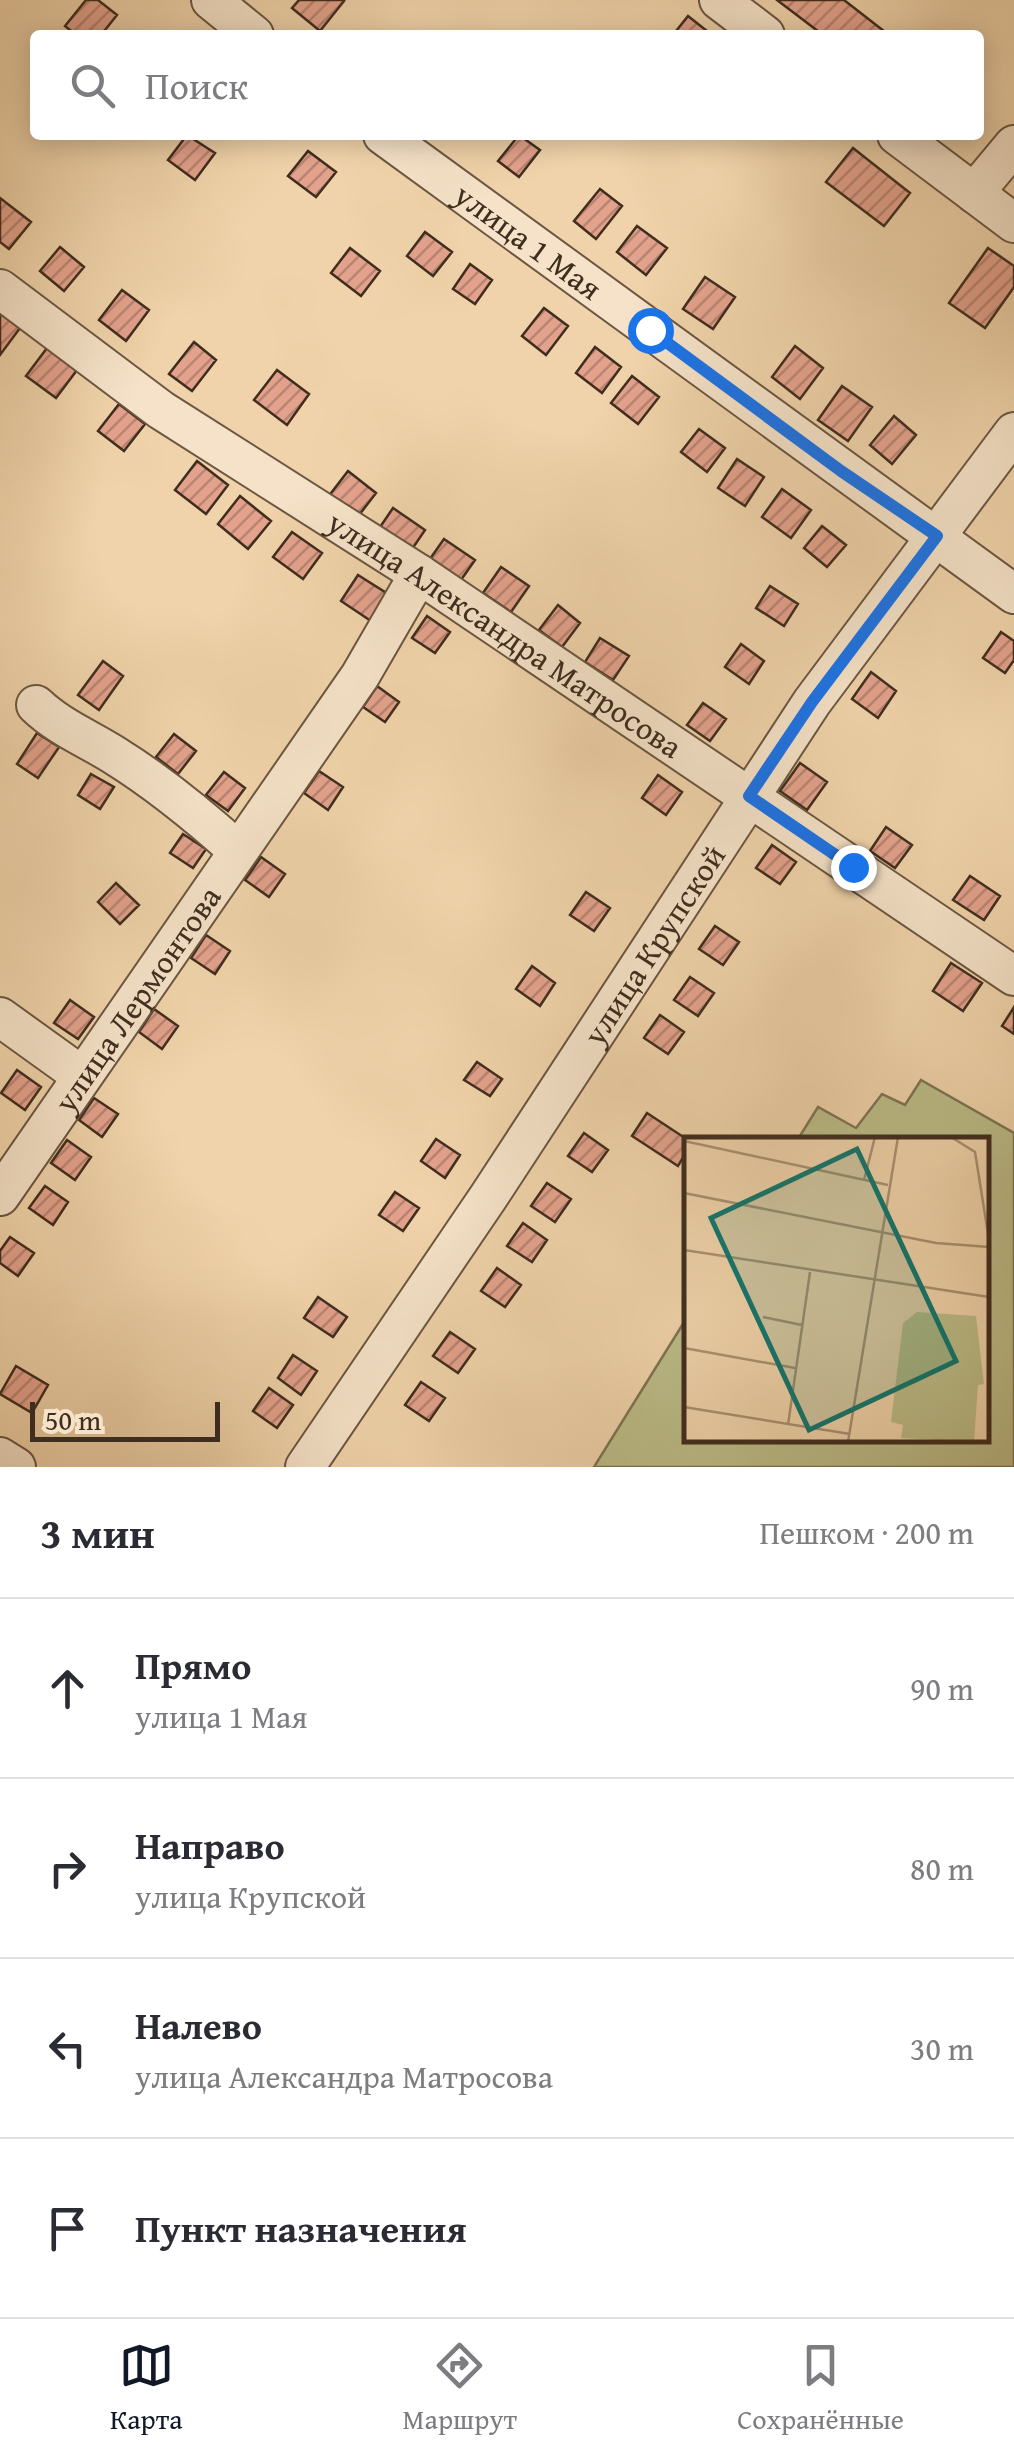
<!DOCTYPE html>
<html lang="ru">
<head>
<meta charset="utf-8">
<style>
  body { margin:0; font-family:"Gentium Book Plus",serif; background:#f7f7f7; color:#2b2b33 }
  .scale { position:absolute; left:30px; bottom:25px; width:190px; box-sizing:border-box; padding-left:10px; border:5px solid #3f2d1e; border-top:0; font-size:28px; line-height:35px; white-space:nowrap; color:#3f2d1e; -webkit-text-stroke:8px #f5e2c8; paint-order:stroke }
  .stop { position:absolute; width:30px; height:30px; margin:-22px; border:8px solid #1a73e8; border-radius:50%; background:#fff }
  .stop.end { background:#1a73e8; border-color:#fff; box-shadow:0 2px 10px #0008 }
  .list { margin:0; padding:0; list-style:none }
  h2 { display:flex; justify-content:space-between; align-items:center; height:130px; margin:0; padding:0 40px; font-size:42px }
  h2 small { font-size:32px; font-weight:400; color:#7c7c81 }
  .list li { display:grid; grid-template-columns:65px 1fr auto; gap:30px; align-items:center; box-sizing:border-box; height:180px; padding:0 40px; border-top:2px solid #e1e1e2 }
  .list b { display:block; font-size:38px; white-space:nowrap }
  .list p { margin:0; font-size:32px; white-space:nowrap; color:#7c7c81 }
  .list em { font-size:32px; font-style:normal; color:#7c7c81 }
  .icon { flex:none; width:55px; height:55px; fill:none; stroke:currentColor; stroke-width:2; stroke-linecap:round; stroke-linejoin:round }
  .map { position:relative; flex:none; width:1014px; height:1467px; overflow:hidden }
  .search { position:absolute; background:#fff; box-shadow:0 5px 25px #0003; left:30px; right:30px; top:30px; height:110px; display:flex; align-items:center; gap:25px; box-sizing:border-box; padding:0 35px; border-radius:10px; color:#7c7c81; font-size:38px }
  .sheet { height:850px; background:#fff }
  nav { display:flex; justify-content:space-around; align-items:center; box-sizing:border-box; height:140px; border-top:2px solid #e1e1e2; background:#fff; font-size:28px; color:#7c7c81 }
  nav a { display:grid; justify-items:center; gap:5px }
  nav .on { color:#111827 }
  .map>svg:first-child { display:block }
  .green { fill:#bbbc88; stroke:#7d7453; stroke-width:2.5 }
  .building { fill:url(#building-hatch); stroke:#3f2d1e; stroke-width:2.5 }
  .lines { fill:none; stroke-linecap:round; stroke-linejoin:round }
  .minor-casing { stroke:#6b5641; stroke-width:42 }
  .minor { stroke:#f5e2c8; stroke-width:38 }
  .route { stroke:#1a73e8; stroke-width:12 }
  .labels { text-anchor:middle; dominant-baseline:central; stroke-width:9; stroke-linejoin:round; paint-order:stroke }
  .street-label { font-size:32px; fill:#3f2d1e; stroke:#f5e2c8 }
  .inset-road { fill:none; stroke:#a99172; stroke-width:2.5 }
  .view { fill:#0f766e; fill-opacity:0.15; stroke:#0f766e; stroke-width:5 }
  .inset-edge { fill:none; stroke:#3f2d1e; stroke-width:5 }
</style>
</head>
<body>
<div class="map">
<svg width="1014" height="1467" viewBox="0 0 1014 1467">
  <defs>
    <pattern id="building-hatch" width="6" height="6" patternUnits="userSpaceOnUse" patternTransform="scale(2.5)"><rect width="6" height="6" fill="#e3a28c"/><path d="M-1 1l2-2M0 6l6-6M5 7l2-2" fill="none" stroke="#b98472"/></pattern>
  </defs>
  <rect width="100%" height="100%" fill="#f0d3aa"/>
  <filter id="stains"><feTurbulence type="fractalNoise" baseFrequency=".002" numOctaves="4"/><feColorMatrix values="0 0 0 0 .2 0 0 0 0 .09 0 0 0 0 .02 0 0 0 .5 -.17"/></filter>
  <radialGradient id="worn" r=".72"><stop offset=".6" stop-color="#630" stop-opacity="0"/><stop offset="1" stop-color="#630" stop-opacity=".3"/></radialGradient>
  <!-- green -->
  <path class="green" d="M921,1080L1014,1133V1467H594L686,1319V1440H986V1140L798,1139L818,1107L856,1128L882,1094L905,1105Z"/>
  <!-- building -->
  <path class="building" d="M86,0H98L117,15L101,35H76L65,26Z
    M299,0H342L344,1L320,31L292,8Z
    M777,0H844L889,35H823Z
    M688,16L712,35H673Z
    M187,135L215,153L195,180L168,160Z
    M519,135L540,150L519,177L498,161Z
    M853,148L910,193L884,226L826,182Z
    M308,151L336,172L316,197L288,176Z
    M600,189L622,206L596,239L574,221Z
    M0,198L31,222L9,249L0,242Z
    M637,226L667,248L646,275L617,252Z
    M425,232L452,252L433,276L407,256Z
    M60,247L84,267L64,291L40,271Z
    M350,248L380,271L361,296L331,273Z
    M988,248L1014,266V287L985,328L949,303Z
    M470,264L492,280L475,304L453,289Z
    M705,277L735,297L713,329L683,309Z
    M122,290L149,310L126,341L99,320Z
    M544,308L568,326L546,355L522,336Z
    M0,313L20,328L0,355Z
    M194,342L216,360L192,391L169,374Z
    M795,346L823,368L800,399L772,377Z
    M595,347L621,367L602,393L576,373Z
    M47,348L77,370L56,398L26,376Z
    M277,370L309,394L287,425L254,400Z
    M632,376L659,397L638,424L611,403Z
    M842,386L872,407L848,441L818,420Z
    M119,404L145,424L124,451L98,431Z
    M894,416L916,435L892,464L870,445Z
    M699,429L725,448L707,472L681,452Z
    M737,459L764,477L745,506L718,488Z
    M197,461L228,485L206,514L175,490Z
    M348,471L376,493L356,519L328,497Z
    M782,489L811,510L791,538L762,517Z
    M240,496L271,521L248,549L218,524Z
    M393,508L425,530L406,558L374,536Z
    M822,526L846,545L827,567L804,548Z
    M292,532L322,553L303,579L273,557Z
    M444,539L475,560L456,587L425,566Z
    M501,567L529,586L511,612L483,593Z
    M358,575L388,594L371,621L341,601Z
    M770,586L798,604L784,626L756,608Z
    M558,605L580,623L562,647L539,630Z
    M427,616L450,632L435,653L412,638Z
    M1001,632L1014,641V660L1005,673L983,658Z
    M600,638L629,656L613,680L585,662Z
    M741,644L764,661L749,684L725,667Z
    M103,661L123,676L99,710L78,695Z
    M871,672L896,691L878,718L852,699Z
    M377,686L399,702L385,722L363,707Z
    M703,703L726,719L710,741L687,725Z
    M37,733L59,747L38,778L17,764Z
    M174,734L196,751L178,774L156,757Z
    M800,763L827,782L807,810L780,791Z
    M319,771L343,787L328,810L304,793Z
    M224,772L245,788L228,811L206,795Z
    M91,774L114,787L100,809L78,795Z
    M658,775L682,792L666,815L642,798Z
    M886,827L912,845L895,868L870,851Z
    M183,834L206,849L193,868L170,853Z
    M772,845L796,862L780,884L756,868Z
    M261,857L285,874L269,897L245,880Z
    M970,876L1000,896L984,920L953,900Z
    M116,883L139,905L120,924L98,902Z
    M586,892L610,908L594,931L570,915Z
    M715,926L739,942L723,965L699,949Z
    M206,935L230,951L215,974L191,958Z
    M951,963L982,983L963,1011L933,991Z
    M532,966L555,983L540,1006L516,989Z
    M690,977L714,993L698,1016L674,1000Z
    M70,1000L94,1017L78,1039L54,1023Z
    M1014,1007V1034L1002,1026Z
    M154,1009L178,1026L162,1049L139,1032Z
    M660,1015L684,1032L668,1054L644,1038Z
    M477,1062L502,1079L490,1096L464,1080Z
    M17,1070L41,1087L25,1110L1,1093Z
    M94,1098L118,1114L102,1137L79,1120Z
    M647,1113L688,1140L686,1152L678,1166L632,1136Z
    M584,1133L608,1150L592,1172L568,1156Z
    M436,1139L460,1155L445,1178L421,1161Z
    M67,1140L91,1157L75,1180L51,1163Z
    M547,1183L571,1199L555,1222L531,1206Z
    M45,1186L68,1202L53,1225L29,1208Z
    M395,1192L419,1208L403,1231L379,1215Z
    M523,1223L547,1240L532,1262L507,1246Z
    M10,1237L34,1253L18,1276L0,1263V1251Z
    M497,1268L521,1285L505,1307L481,1291Z
    M318,1297L347,1317L333,1337L304,1318Z
    M450,1332L475,1349L458,1373L433,1356Z
    M293,1355L317,1371L301,1395L278,1378Z
    M16,1366L48,1385L32,1413L0,1394Z
    M421,1382L445,1398L429,1421L405,1405Z
    M269,1388L293,1405L277,1428L253,1411Z"/>
  <g class="lines">
    <!-- minor casing -->
    <g class="minor-casing">
      <g id="minor">
        <path d="M211,0L254,35"/>
        <path d="M719,0L765,35"/>
        <path id="s1" d="M383,135L1014,594"/>
        <path d="M897,135L1014,223"/>
        <path d="M974,193L1014,145"/>
        <path id="s2" d="M0,289L161,410L419,574L1014,976"/>
        <path d="M36,705C59,727 87,738 114,755C159,783 198,815 237,850"/>
        <path d="M0,1017L82,1076"/>
        <path id="s3" d="M0,1196L360,676L419,574"/>
        <path d="M0,1457L16,1467"/>
        <path id="s4" d="M305,1467L489,1196L812,702L1014,432"/>
      </g>
    </g>
    <!-- minor -->
    <use href="#minor" class="minor"/>
  </g>
  <g class="lines">
    <!-- route -->
    <path class="route" d="M650,330L841,471L937,536L812,702L749,796L853,867"/>
  </g>
  <g class="labels">
    <!-- street labels -->
    <g class="street-label">
      <text stroke="none"><textPath href="#s1" startOffset="180">улица 1 Мая</textPath></text>
      <text stroke="none"><textPath href="#s2" startOffset="612">улица Александра Матросова</textPath></text>
      <text stroke="none"><textPath href="#s4" startOffset="628">улица Крупской</textPath></text>
      <text stroke="none"><textPath href="#s3" startOffset="240">улица Лермонтова</textPath></text>
    </g>
  </g>
  <!-- overview -->
  <g transform="translate(684 1137)">
    <rect width="305" height="305" fill="#f0d3aa"/>
    <path d="M233,175L292,179L300,247L294,248L290,305L217,301L219,288L207,285L219,186Z" fill="#bbbc88"/>
    <path class="inset-road" d="M267,0L291,15L305,103M0,4L204,48M180,43L191,0M0,56L252,106L305,110M0,113L305,160M79,180L118,188M0,211L111,231M0,270L166,297M104,288L126,135M164,305L214,0"/>
    <path class="view" d="M173,12L272,224L125,293L27,81Z"/>
    <rect width="305" height="305" class="inset-edge"/>
  </g>
  <rect width="100%" height="100%" filter="url(#stains)"/>
  <rect width="100%" height="100%" fill="url(#worn)"/>
</svg>
<div class="scale">50 m</div>
<div class="stop" style="left:650px;top:330px"></div>
<div class="stop end" style="left:853px;top:867px"></div>
<div class="search"><svg class="icon" aria-label="search" viewBox="0 0 24 24"><circle cx="10" cy="10" r="6"/><path d="M15 15l6 6"/></svg>Поиск</div>
</div>
<section class="sheet">
<h2>3 мин<small>Пешком · 200 m</small></h2>
<ul class="list">
<li><svg class="icon" aria-label="ahead" viewBox="0 0 24 24"><path d="M12 20V5M6 11l6-6 6 6"/></svg><div><b>Прямо</b><p>улица 1 Мая</p></div><em>90 m</em></li>
<li><svg class="icon" aria-label="right" viewBox="0 0 24 24"><path d="M7 20v-9h11M14 6l5 5-5 5"/></svg><div><b>Направо</b><p>улица Крупской</p></div><em>80 m</em></li>
<li><svg class="icon" aria-label="left" viewBox="0 0 24 24"><path d="M17 20v-9H6M10 6l-5 5 5 5"/></svg><div><b>Налево</b><p>улица Александра Матросова</p></div><em>30 m</em></li>
<li><svg class="icon" aria-label="arrive" viewBox="0 0 24 24"><path d="M6 21V4h12l-3 4 3 4H6"/></svg><div><b>Пункт назначения</b></div></li>
</ul>
</section>
<nav>
<a class="on"><svg class="icon" aria-label="map" viewBox="0 0 24 24"><path d="M3 6l6-2 6 2 6-2v14l-6 2-6-2-6 2zM9 4v14M15 6v14"/></svg>Карта</a>
<a><svg class="icon" aria-label="directions" viewBox="0 0 24 24"><path d="M12 3l9 9-9 9-9-9zM9 14v-3h6M13 9l2 2-2 2"/></svg>Маршрут</a>
<a><svg class="icon" aria-label="saved" viewBox="0 0 24 24"><path d="M7 4h10v16l-5-4-5 4z"/></svg>Сохранённые</a>
</nav>
</body>
</html>
